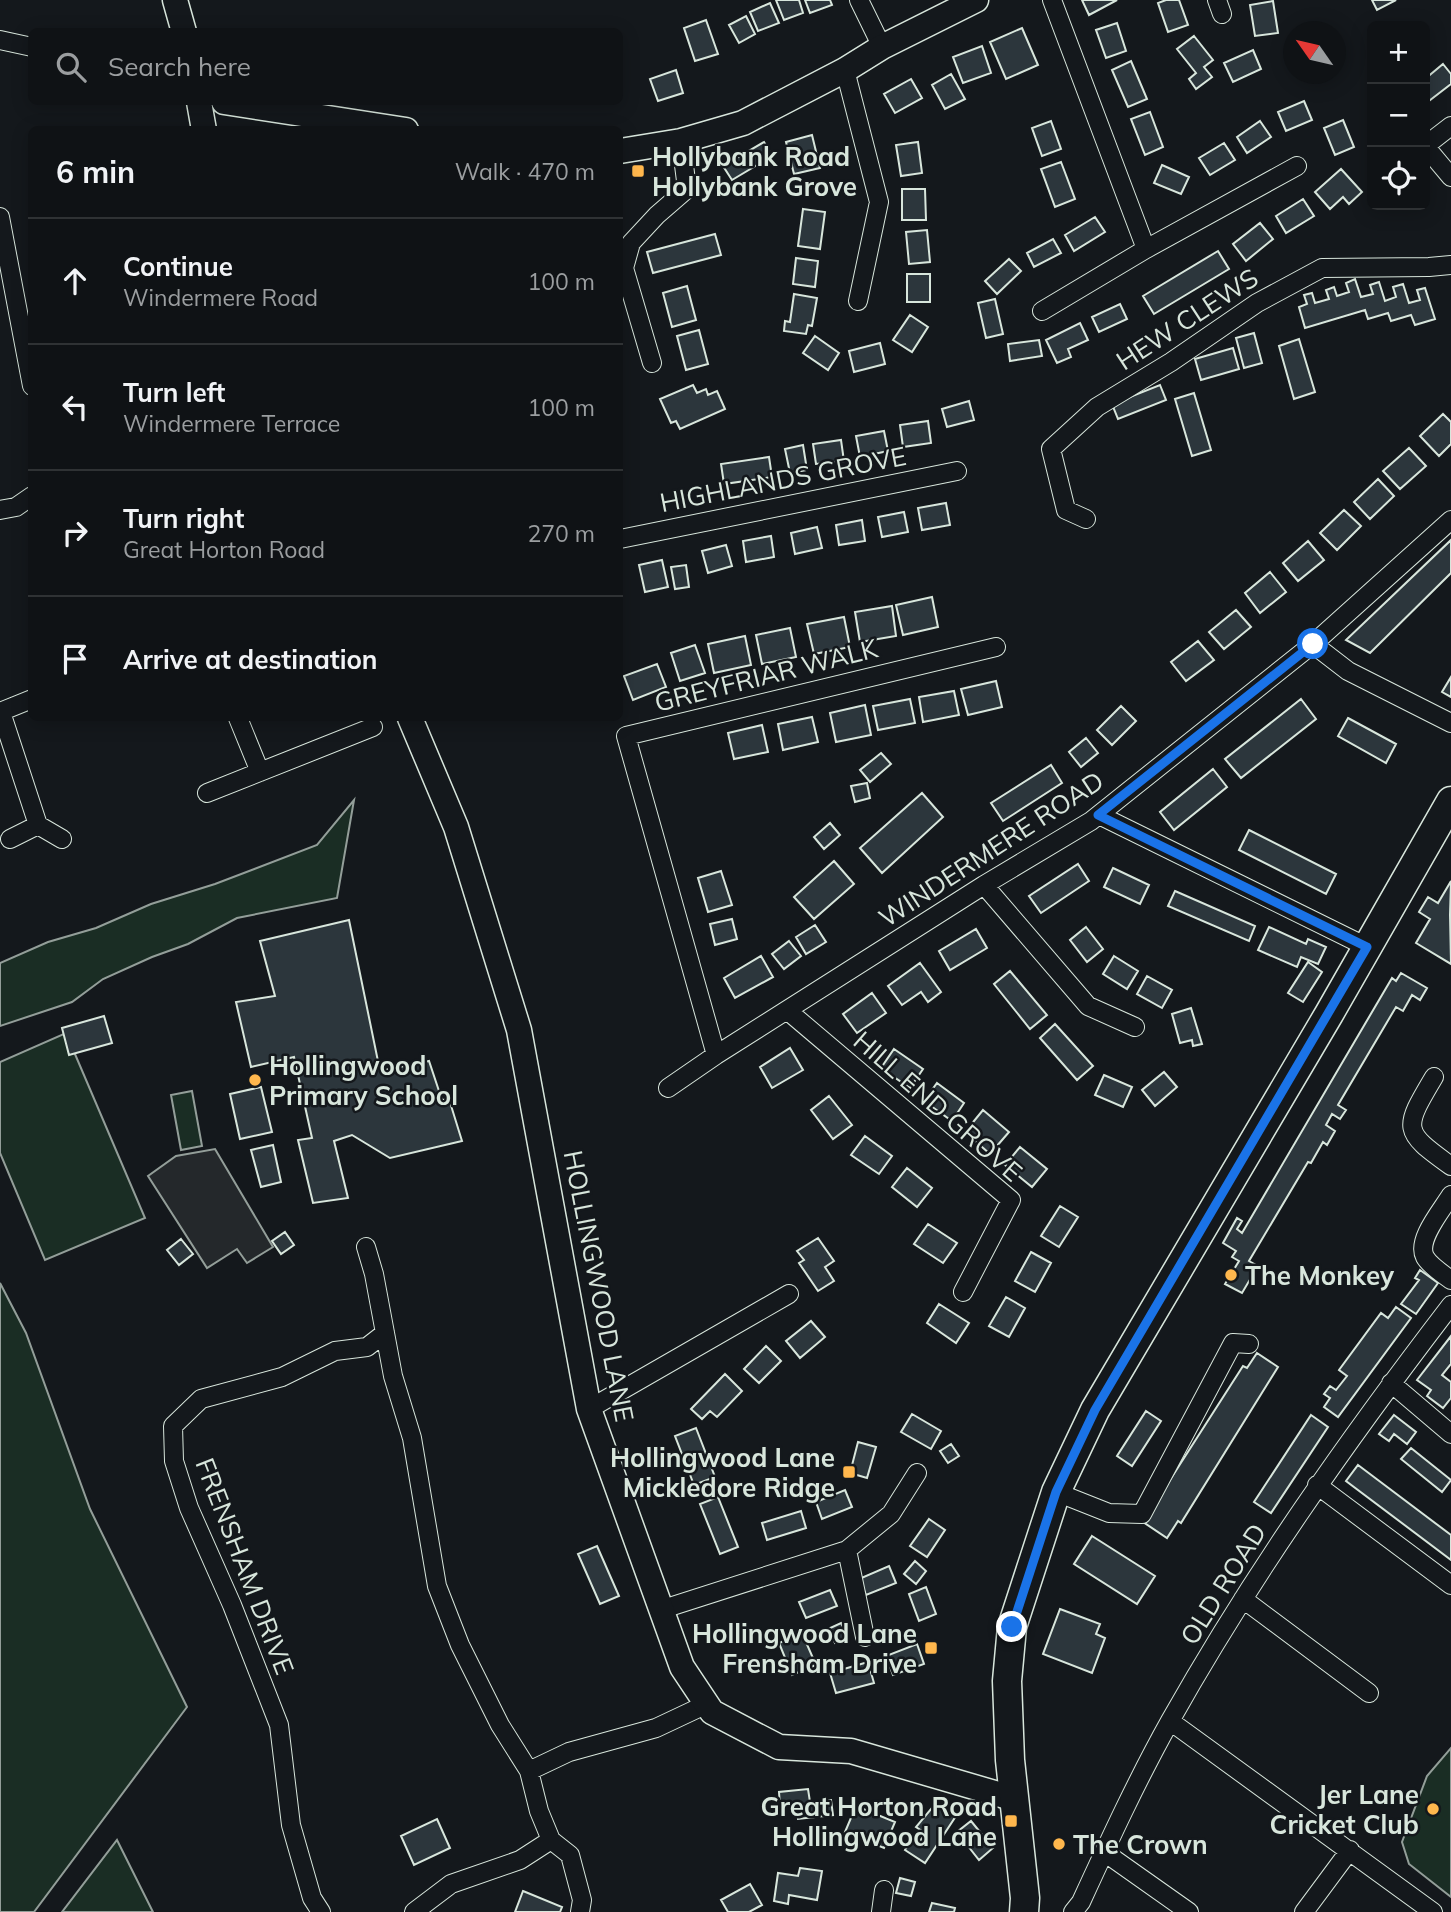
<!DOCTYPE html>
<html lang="en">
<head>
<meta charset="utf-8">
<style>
  body { margin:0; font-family:Mulish,sans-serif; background:#1d2022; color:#f1f3f6 }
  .controls { position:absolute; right:21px; top:21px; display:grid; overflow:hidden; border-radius:10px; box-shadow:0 4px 18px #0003 }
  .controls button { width:63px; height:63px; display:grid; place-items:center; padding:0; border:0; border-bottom:2px solid #2f3234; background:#0f1215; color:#f1f3f6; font:35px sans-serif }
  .compass { position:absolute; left:1283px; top:21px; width:63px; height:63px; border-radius:50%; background:#0f1215; box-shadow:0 4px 18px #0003; rotate:304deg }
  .stop { position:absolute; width:21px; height:21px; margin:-16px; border:5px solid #1a73e8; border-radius:50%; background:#fff }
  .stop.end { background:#1a73e8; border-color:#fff; box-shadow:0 2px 7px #0008 }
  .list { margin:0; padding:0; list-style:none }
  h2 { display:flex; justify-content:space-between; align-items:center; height:91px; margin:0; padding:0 28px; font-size:30px }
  h2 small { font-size:23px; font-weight:400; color:#9b9ea0 }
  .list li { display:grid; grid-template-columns:46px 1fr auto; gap:21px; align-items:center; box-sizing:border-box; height:126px; padding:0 28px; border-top:2px solid #2f3234 }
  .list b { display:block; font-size:26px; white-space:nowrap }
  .list p { margin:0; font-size:23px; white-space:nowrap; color:#9b9ea0 }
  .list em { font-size:23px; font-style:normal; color:#9b9ea0 }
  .icon { flex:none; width:38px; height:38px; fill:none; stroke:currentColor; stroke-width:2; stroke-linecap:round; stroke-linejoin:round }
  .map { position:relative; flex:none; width:1451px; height:1912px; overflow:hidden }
  .search { position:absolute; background:#0f1215; box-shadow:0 4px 18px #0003; left:28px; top:28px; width:595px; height:77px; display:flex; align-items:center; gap:18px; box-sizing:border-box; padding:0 24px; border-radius:10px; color:#9b9ea0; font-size:26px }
  .panel { position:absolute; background:#0f1215; box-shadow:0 4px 18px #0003; left:28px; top:126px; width:595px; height:595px; border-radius:10px }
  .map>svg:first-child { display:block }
  .green { fill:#1a2d24; stroke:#939e99; stroke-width:2 }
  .parking { fill:#24282b; stroke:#939e99; stroke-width:2 }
  .building { fill:#2c363c; stroke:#d8e6dc; stroke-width:2 }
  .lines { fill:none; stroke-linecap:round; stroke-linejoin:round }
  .street-casing { stroke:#d8e6dc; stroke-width:20 }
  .secondary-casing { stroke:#d8e6dc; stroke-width:27 }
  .primary-casing { stroke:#d8e6dc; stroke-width:31 }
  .street { stroke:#14181c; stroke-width:18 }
  .secondary { stroke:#14181c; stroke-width:24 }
  .primary { stroke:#14181c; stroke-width:28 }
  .route { stroke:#1a73e8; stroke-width:9 }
  .poi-dot { fill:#ffb74d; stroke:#14181c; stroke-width:2.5 }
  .labels { text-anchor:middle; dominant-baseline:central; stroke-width:5; stroke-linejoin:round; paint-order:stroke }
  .poi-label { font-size:26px; font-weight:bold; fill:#d8e6dc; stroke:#14181c; text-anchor:start }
  .street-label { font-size:26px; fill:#d8e6dc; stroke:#14181c }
</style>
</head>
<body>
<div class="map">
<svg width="1451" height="1912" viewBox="0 0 1451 1912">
  <rect width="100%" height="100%" fill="#14181c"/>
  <!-- green -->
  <path class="green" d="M354,800L337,898L237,918L188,944L152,957L103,979L72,1002L0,1026V963L48,942L96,928L151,904L215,884L317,845Z
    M66,1033L145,1218L45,1260L0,1153V1062Z
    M192,1091L202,1146L181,1150L171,1095Z
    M0,1283L26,1333L90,1509L187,1707L34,1912H0Z
    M1451,1748V1897L1409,1864L1402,1842L1427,1776Z
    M117,1840L153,1912H62Z"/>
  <!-- parking -->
  <path class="parking" d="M215,1149L273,1247L247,1263L237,1249L207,1268L148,1176L176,1156Z"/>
  <!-- building -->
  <path class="building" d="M776,0H799L803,13L784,20Z
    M805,0H830L832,5L810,13Z
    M1082,0H1117L1089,15Z
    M1166,0H1179L1188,25L1168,32L1158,3Z
    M1372,0H1396L1377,10Z
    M1273,1L1278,33L1255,36L1250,5Z
    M770,3L779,23L758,31L750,12Z
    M746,16L755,34L739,43L729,25Z
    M706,20L718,54L695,61L684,28Z
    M1117,23L1126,51L1106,58L1096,30Z
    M1022,28L1038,65L1006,79L990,42Z
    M1194,36L1213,60L1204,67L1212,77L1196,89L1189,79L1196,73L1177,49Z
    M982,46L991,73L963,83L953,57Z
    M1253,50L1261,69L1233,82L1224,63Z
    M1131,61L1147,99L1128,107L1112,70Z
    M1443,64L1451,74V84L1425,104V79Z
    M676,70L683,93L658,101L650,79Z
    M951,74L965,99L945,109L932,85Z
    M911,79L922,98L895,113L884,94Z
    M1304,101L1312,120L1286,131L1278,112Z
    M1150,112L1163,147L1145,155L1131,119Z
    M1343,120L1354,147L1335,155L1324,128Z
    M1051,121L1061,149L1042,156L1032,128Z
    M1260,121L1271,137L1247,153L1237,137Z
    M812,135L820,168L794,174L786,142Z
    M764,142L772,156L732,180L723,166Z
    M918,142L922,173L901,176L896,145Z
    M1224,143L1235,160L1210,175L1199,158Z
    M1061,162L1075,199L1055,207L1041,169Z
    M1162,165L1189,177L1181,194L1154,183Z
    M1341,169L1362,192L1349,204L1343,197L1330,209L1315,192Z
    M902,189H925L926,220H902Z
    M1303,199L1314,216L1286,233L1276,216Z
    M803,209L825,212L820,249L798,246Z
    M1095,217L1105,232L1074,251L1065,235Z
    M1260,223L1273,239L1246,261L1233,244Z
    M927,230L930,262L909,264L906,232Z
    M715,234L721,255L653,273L647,252Z
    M1053,239L1061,253L1034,267L1027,253Z
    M1218,251L1229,269L1154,314L1143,296Z
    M796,258L818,261L815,287L793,284Z
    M1009,259L1021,271L997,294L985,281Z
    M907,274H930V302H907Z
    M1355,279L1361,297L1373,294L1370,285L1379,282L1385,301L1396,297L1393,287L1403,284L1409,303L1420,300L1417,290L1425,288L1435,319L1415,325L1411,315L1391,321L1388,313L1368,319L1365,310L1305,328L1299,307L1307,304L1304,295L1312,293L1315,303L1329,299L1326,290L1334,287L1337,296L1349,292L1346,283Z
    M687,286L696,320L672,327L663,293Z
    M794,294L817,298L812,326L808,325L806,334L784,331L785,321L790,322Z
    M995,299L1003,334L986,338L978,303Z
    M1120,304L1127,319L1099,332L1092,317Z
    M910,315L928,327L912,352L893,340Z
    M1080,323L1088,340L1068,349L1071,357L1057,363L1046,340Z
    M699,330L708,364L686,370L677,336Z
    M1254,333L1262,363L1244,368L1236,338Z
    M815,336L839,353L828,370L803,353Z
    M1299,339L1315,392L1294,399L1279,346Z
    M1039,340L1042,356L1010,361L1008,344Z
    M880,343L885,364L854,372L849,351Z
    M1233,348L1239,369L1201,380L1195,359Z
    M693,385L697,393L706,389L708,395L717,391L725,409L680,429L676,421L671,423L660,399Z
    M1160,385L1166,400L1118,419L1112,404Z
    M1194,393L1211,450L1192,456L1175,399Z
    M969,401L974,420L947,427L942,409Z
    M1443,414L1451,422V444L1439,456L1420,436Z
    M928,421L931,443L903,447L900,425Z
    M884,431L888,451L860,457L856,436Z
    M841,440L844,461L816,464L813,444Z
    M803,445L807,470L790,473L785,449Z
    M1409,448L1426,466L1400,489L1383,471Z
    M769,457L772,477L724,484L721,464Z
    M1378,479L1394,496L1370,519L1354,502Z
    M946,503L950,525L922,530L918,508Z
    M1344,510L1361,526L1337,550L1320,533Z
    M904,512L908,532L882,537L878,517Z
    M862,520L865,541L839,545L836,525Z
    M817,527L822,548L795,554L791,533Z
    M771,536L774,557L746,562L743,541Z
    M1451,540V573L1370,653L1346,640Z
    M1308,541L1324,560L1298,581L1283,563Z
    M726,545L732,566L708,573L702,551Z
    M662,560L668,587L645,592L639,565Z
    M686,565L689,587L675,589L671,567Z
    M1270,572L1286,592L1260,613L1245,593Z
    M932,597L938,627L903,635L896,605Z
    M892,606L896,636L860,642L855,612Z
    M1236,610L1251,627L1224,649L1209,632Z
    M844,617L850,647L814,654L807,624Z
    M790,628L796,657L762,664L756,635Z
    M745,636L751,665L714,673L708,644Z
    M1198,641L1214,660L1186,681L1171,662Z
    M695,645L705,673L680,681L671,653Z
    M657,664L666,687L633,700L624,676Z
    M1451,677V697L1442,692Z
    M996,681L1002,707L968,715L961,689Z
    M954,691L959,715L923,722L919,697Z
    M910,699L915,723L878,730L873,706Z
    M1301,699L1316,719L1241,778L1225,759Z
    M865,705L871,735L836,742L830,713Z
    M1121,706L1136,721L1112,745L1097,730Z
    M812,717L818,742L783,750L778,724Z
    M1348,718L1396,744L1386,763L1338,736Z
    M762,725L768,752L734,759L728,733Z
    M1086,738L1098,753L1081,767L1069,752Z
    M881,753L891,764L870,782L860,770Z
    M1051,765L1062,783L1003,821L991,803Z
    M1213,769L1227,787L1174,830L1160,812Z
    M867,783L870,798L855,802L851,786Z
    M922,793L943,817L882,873L860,848Z
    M830,823L840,835L824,849L814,837Z
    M1249,830L1336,874L1326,894L1239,850Z
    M834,861L854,884L814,919L794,897Z
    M1078,864L1089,881L1041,913L1029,896Z
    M1113,868L1149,885L1140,904L1104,887Z
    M721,871L732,905L708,912L698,878Z
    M1451,881L1450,915L1451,964L1416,943L1430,919L1419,912L1428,897L1438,903Z
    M1175,891L1255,926L1249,941L1168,906Z
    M732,919L737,939L715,945L710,924Z
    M349,920L380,1071L429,1061L442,1100L449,1099L462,1141L390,1158L352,1135L334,1141L348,1198L313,1203L298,1140L312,1138L294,1057L251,1067L236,1002L275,996L260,941Z
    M815,925L826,942L806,954L796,937Z
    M1086,927L1103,949L1087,962L1070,940Z
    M1269,927L1306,944L1308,939L1326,947L1318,964L1301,957L1297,967L1258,950Z
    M976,929L987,948L950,970L939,951Z
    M789,941L801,956L784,969L772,954Z
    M761,956L773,977L735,998L724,978Z
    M1114,956L1138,971L1127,989L1103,974Z
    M1308,962L1322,972L1303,1002L1288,993Z
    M920,963L941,992L928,1002L921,992L902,1005L888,986Z
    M1010,971L1047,1015L1030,1029L994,984Z
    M1401,973L1427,988L1420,1000L1412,995L1403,1011L1396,1007L1338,1105L1346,1110L1340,1119L1332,1114L1326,1125L1335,1131L1327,1145L1323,1142L1311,1163L1308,1162L1249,1261L1258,1266L1242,1293L1225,1284L1239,1261L1232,1257L1236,1251L1223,1243L1237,1218L1242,1221L1237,1229L1242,1233L1392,978L1396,981Z
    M1147,976L1172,990L1162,1008L1137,994Z
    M872,993L886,1013L857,1033L843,1014Z
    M1191,1008L1202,1044L1193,1046L1192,1040L1180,1043L1172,1014Z
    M104,1016L112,1043L69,1055L62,1028Z
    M1055,1024L1093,1066L1077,1080L1040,1038Z
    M790,1048L803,1070L772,1088L760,1067Z
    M894,1049L923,1069L910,1088L881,1068Z
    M1164,1072L1177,1087L1155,1106L1142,1090Z
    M1104,1075L1132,1087L1123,1107L1095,1095Z
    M937,1083L964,1103L952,1121L924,1101Z
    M261,1087L272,1132L240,1139L230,1094Z
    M829,1096L852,1125L833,1139L811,1110Z
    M983,1110L1009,1132L990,1154L965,1132Z
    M865,1136L892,1156L879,1174L851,1155Z
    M273,1145L281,1182L261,1187L251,1150Z
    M1020,1147L1047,1169L1032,1187L1005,1165Z
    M907,1168L932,1188L917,1207L892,1187Z
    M1060,1206L1078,1217L1059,1247L1041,1236Z
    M928,1224L957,1243L943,1263L914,1244Z
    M285,1232L294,1245L281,1254L272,1241Z
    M818,1238L834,1261L825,1267L834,1281L818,1291L799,1263L804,1260L797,1251Z
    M181,1239L193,1254L179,1265L167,1250Z
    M1031,1252L1051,1263L1035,1292L1015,1281Z
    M1420,1270L1438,1283L1416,1314L1401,1304L1419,1280L1415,1278Z
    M1006,1297L1025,1308L1009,1337L989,1326Z
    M939,1304L969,1323L956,1343L927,1323Z
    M1396,1307L1411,1318L1338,1417L1324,1407L1330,1398L1324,1394L1330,1386L1336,1390L1347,1376L1339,1370L1381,1313L1388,1318Z
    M811,1321L825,1337L800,1358L786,1341Z
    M1451,1336V1364L1442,1375L1451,1382V1398L1443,1408L1427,1396L1431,1390L1417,1380Z
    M766,1346L781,1361L759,1383L744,1369Z
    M1257,1353L1278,1367L1181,1523L1178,1521L1167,1538L1143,1522L1243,1366L1247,1368Z
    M725,1374L742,1391L717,1417L710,1411L702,1419L691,1409Z
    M1146,1411L1161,1421L1132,1466L1117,1456Z
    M912,1414L941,1431L931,1449L901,1432Z
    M1311,1415L1328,1427L1271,1513L1254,1502Z
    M1394,1415L1416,1432L1407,1444L1394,1434L1389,1441L1379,1434Z
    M696,1428L715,1477L694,1485L675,1436Z
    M858,1442L876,1447L867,1478L850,1473Z
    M951,1444L959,1456L948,1463L940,1451Z
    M1411,1448L1451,1480L1442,1492L1401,1459Z
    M1358,1465L1451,1535V1560L1346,1481Z
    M845,1490L852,1507L822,1519L816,1502Z
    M718,1497L738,1547L720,1554L700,1504Z
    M801,1511L806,1528L767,1540L762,1523Z
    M929,1519L945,1530L927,1557L910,1546Z
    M1092,1536L1155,1576L1137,1604L1074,1564Z
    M597,1546L619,1596L600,1604L578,1554Z
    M915,1561L926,1571L916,1584L904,1574Z
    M889,1566L896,1583L866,1595L859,1579Z
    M926,1587L936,1614L919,1621L909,1594Z
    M830,1590L837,1606L806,1618L799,1602Z
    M1060,1609L1100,1624L1096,1634L1105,1638L1092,1673L1043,1654Z
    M841,1623L848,1637L835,1643L828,1629Z
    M802,1633L816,1665L792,1675L779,1643Z
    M917,1644L924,1664L893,1675L886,1656Z
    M868,1662L874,1683L836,1693L830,1673Z
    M808,1789L810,1802L831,1800L833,1815L798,1819L797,1805L780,1806L779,1792Z
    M936,1803L956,1816L925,1863L905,1850L912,1839L919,1843L925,1833L916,1827Z
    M856,1806L895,1822L884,1848L845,1832Z
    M437,1819L450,1848L414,1865L401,1836Z
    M971,1821L993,1848L979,1860L957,1832Z
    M800,1868L822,1871L817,1900L789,1895L788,1904L774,1901L778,1873L798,1876Z
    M900,1878L915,1882L911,1896L896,1893Z
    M750,1884L762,1905L749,1912H728L721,1900Z
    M523,1891L562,1907L560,1912H515Z
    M932,1903L955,1908L954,1912H929Z"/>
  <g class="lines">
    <!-- street casing -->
    <g class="street-casing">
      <path id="street" d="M859,0L882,47
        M1052,0L1146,249
        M1217,0L1222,14
        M0,40L32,47
        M845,70L879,202L858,301
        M1451,126L1425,146L1451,177
        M0,217L32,386
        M1042,311L1146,249L1297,166
        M652,363L624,268L631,243L657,215L687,189L681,141
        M0,510L16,507L32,496
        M1086,519L1066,510L1051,449L1097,407L1171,362L1257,303L1322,268L1429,267L1451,265
        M620,539L957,471
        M1313,644L1348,671L1451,723
        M0,712L32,699
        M1,712L38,825
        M238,718L260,772
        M207,793L373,727
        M1099,815L1367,947
        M10,839L38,825L62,839
        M984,885L1088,1006L1135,1027
        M788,1011L1011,1200L963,1292
        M716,1055L626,736L996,647
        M1434,1077C1403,1129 1402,1131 1451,1166
        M668,1088L716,1055L984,885L1091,821L1313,644L1451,520
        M1451,1195C1442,1210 1416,1240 1425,1257C1430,1266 1443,1274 1451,1280
        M366,1247L374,1274L393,1376L412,1438L437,1586L460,1645L500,1725L529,1771L539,1811L551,1840L570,1855L582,1900L580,1912
        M1391,1383L1451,1434
        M589,1409L789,1294
        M1317,1485L1451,1585
        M1056,1492L1109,1513L1142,1514L1233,1343L1249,1344
        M847,1550L865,1637
        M1243,1599L1369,1693
        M660,1610L847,1550L891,1514L917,1473
        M1170,1721L1433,1912
        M529,1771L569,1752L656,1728L707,1704
        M1104,1852L1189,1912
        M321,1912L312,1898L291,1825L279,1725L232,1605L189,1508L174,1461L173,1426L201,1399L282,1377L335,1351L367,1347L385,1333
        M414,1912L451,1884L520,1860L551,1840
        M881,1912L884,1890
        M1073,1912L1081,1902C1109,1841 1137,1780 1170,1721C1252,1575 1349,1438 1451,1305
        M1304,1912L1350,1850"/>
    </g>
    <!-- secondary casing -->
    <g class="secondary-casing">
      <path id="secondary" d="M175,0L184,32
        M199,102L204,130
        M224,102L406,130
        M620,151L681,141L743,123L845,70L882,47L976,0
        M410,718L456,827L519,1030L589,1409L682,1667L712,1712L779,1747L851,1751L1015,1799"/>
    </g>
    <!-- primary casing -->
    <g class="primary-casing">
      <path id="primary" d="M1024,1912L1025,1898L1010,1760L1007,1681L1012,1627L1056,1492L1095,1410L1329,1014L1451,801"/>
    </g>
    <!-- street -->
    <use href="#street" class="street"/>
    <!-- secondary -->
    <use href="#secondary" class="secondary"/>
    <!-- primary -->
    <use href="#primary" class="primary"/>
  </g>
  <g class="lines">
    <!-- route -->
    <path class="route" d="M1012,1627L1056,1492L1095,1410L1367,947L1098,815L1313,644"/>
  </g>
  <!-- markers -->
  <g class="poi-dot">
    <rect x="631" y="164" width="14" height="14" rx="3.5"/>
    <circle cx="255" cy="1080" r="7"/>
    <circle cx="1231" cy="1275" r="7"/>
    <rect x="842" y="1465" width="14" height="14" rx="3.5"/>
    <rect x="924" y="1641" width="14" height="14" rx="3.5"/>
    <circle cx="1433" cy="1809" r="7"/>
    <rect x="1004" y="1814" width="14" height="14" rx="3.5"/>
    <circle cx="1059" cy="1844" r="7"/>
  </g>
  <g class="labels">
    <!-- poi labels -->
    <g class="poi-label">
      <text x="652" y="156">Hollybank Road<tspan x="652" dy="30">Hollybank Grove</tspan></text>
      <text x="269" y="1065">Hollingwood<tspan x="269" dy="30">Primary School</tspan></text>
      <text x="1245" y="1275">The Monkey</text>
      <text x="835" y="1457" text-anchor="end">Hollingwood Lane<tspan x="835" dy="30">Mickledore Ridge</tspan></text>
      <text x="917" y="1633" text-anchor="end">Hollingwood Lane<tspan x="917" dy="30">Frensham Drive</tspan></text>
      <text x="1419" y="1794" text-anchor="end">Jer Lane<tspan x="1419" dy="30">Cricket Club</tspan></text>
      <text x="997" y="1806" text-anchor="end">Great Horton Road<tspan x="997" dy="30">Hollingwood Lane</tspan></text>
      <text x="1073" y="1844">The Crown</text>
    </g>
    <!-- street labels -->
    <g class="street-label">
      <text transform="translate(1187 319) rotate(-33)">HEW CLEWS</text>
      <text transform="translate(783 479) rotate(-11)">HIGHLANDS GROVE</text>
      <text transform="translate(766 675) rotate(-14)">GREYFRIAR WALK</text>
      <text transform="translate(991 849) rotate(-33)">WINDERMERE ROAD</text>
      <text transform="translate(938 1106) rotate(41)">HILL END GROVE</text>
      <text transform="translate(599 1286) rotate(79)">HOLLINGWOOD LANE</text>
      <text transform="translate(245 1566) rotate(69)">FRENSHAM DRIVE</text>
      <text transform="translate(1223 1584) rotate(-58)">OLD ROAD</text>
    </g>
  </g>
</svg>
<div class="controls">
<button>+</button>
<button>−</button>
<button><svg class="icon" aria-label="locate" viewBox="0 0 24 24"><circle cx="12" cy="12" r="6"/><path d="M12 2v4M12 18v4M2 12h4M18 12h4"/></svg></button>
</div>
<svg class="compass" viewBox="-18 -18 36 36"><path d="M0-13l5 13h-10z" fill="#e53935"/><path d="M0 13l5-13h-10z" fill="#9b9ea0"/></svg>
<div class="stop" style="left:1313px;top:644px"></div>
<div class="stop end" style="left:1012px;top:1627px"></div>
<div class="search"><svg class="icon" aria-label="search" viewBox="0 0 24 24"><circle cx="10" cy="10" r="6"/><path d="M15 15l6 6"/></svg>Search here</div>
<section class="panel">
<h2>6 min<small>Walk · 470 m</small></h2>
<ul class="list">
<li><svg class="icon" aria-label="ahead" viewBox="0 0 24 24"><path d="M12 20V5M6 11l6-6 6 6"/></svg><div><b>Continue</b><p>Windermere Road</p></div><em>100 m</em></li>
<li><svg class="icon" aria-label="left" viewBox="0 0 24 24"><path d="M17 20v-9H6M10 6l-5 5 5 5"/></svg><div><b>Turn left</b><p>Windermere Terrace</p></div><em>100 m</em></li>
<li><svg class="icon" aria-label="right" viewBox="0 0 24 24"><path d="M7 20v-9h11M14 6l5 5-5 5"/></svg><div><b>Turn right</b><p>Great Horton Road</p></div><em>270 m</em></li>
<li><svg class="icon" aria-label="arrive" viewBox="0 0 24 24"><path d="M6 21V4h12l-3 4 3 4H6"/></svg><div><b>Arrive at destination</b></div></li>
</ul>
</section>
</div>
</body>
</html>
